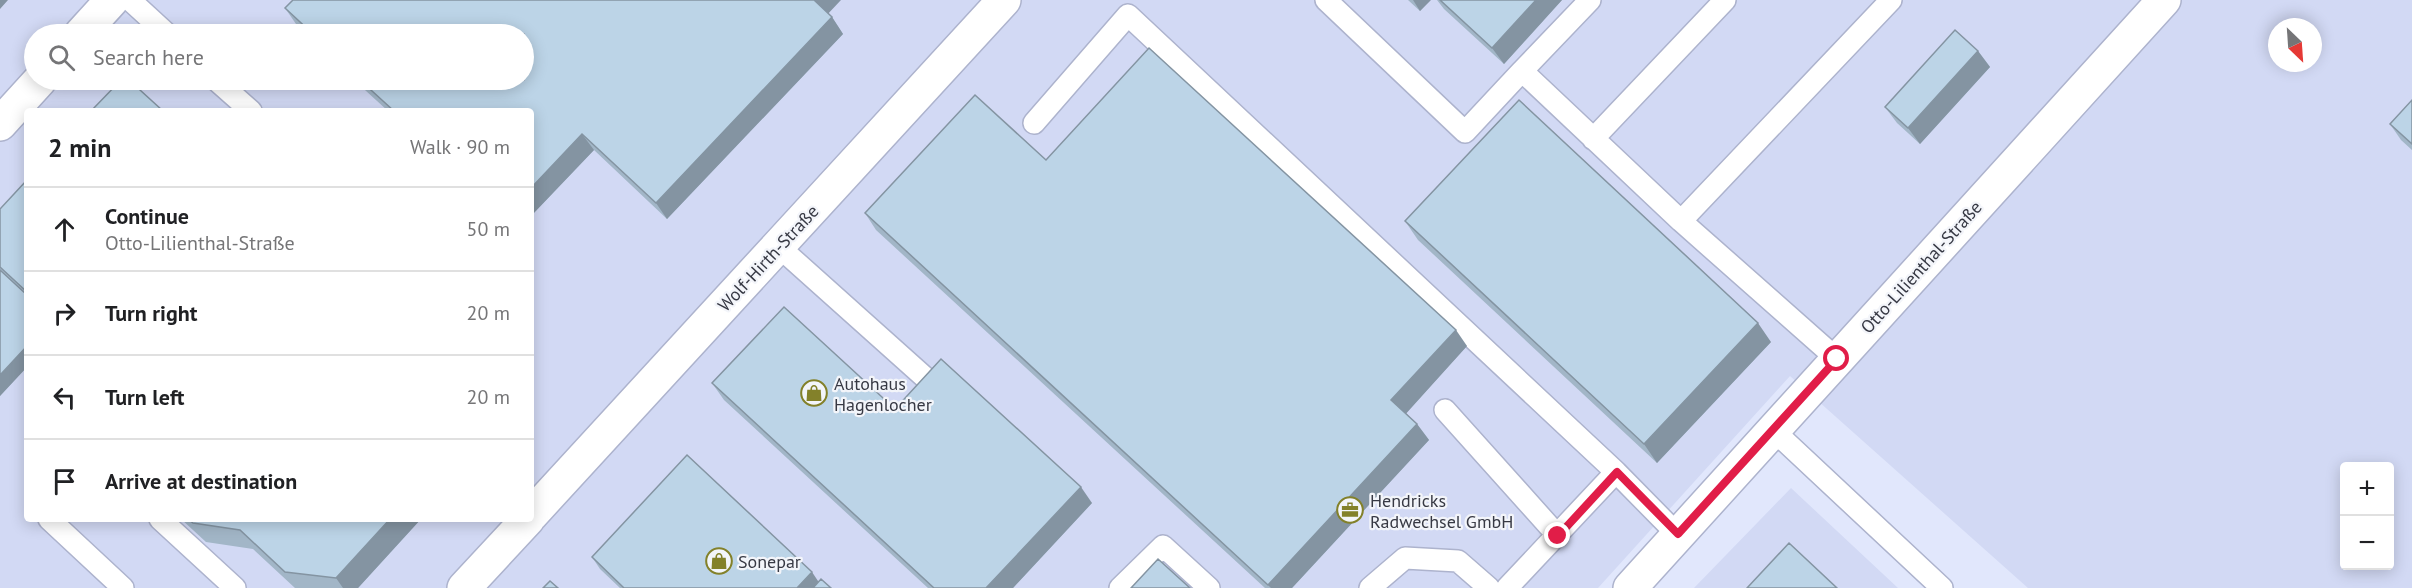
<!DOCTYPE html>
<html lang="en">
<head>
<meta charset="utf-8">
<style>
  body { margin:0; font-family:"PT Sans",sans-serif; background:#f2f2f2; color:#202124 }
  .controls { position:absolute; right:18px; bottom:18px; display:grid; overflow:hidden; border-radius:6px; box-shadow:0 3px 15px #0003 }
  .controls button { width:54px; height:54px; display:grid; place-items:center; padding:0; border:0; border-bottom:2px solid #e0e0e0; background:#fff; color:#202124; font:30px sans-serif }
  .compass { position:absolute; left:2268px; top:18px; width:54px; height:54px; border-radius:50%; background:#fff; box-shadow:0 3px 15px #0003; rotate:155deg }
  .stop { position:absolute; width:18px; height:18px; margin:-14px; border:4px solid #e11d48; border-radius:50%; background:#fff }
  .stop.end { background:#e11d48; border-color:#fff; box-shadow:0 2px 6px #0008 }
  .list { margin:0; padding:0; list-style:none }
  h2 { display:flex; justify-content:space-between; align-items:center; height:78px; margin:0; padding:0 24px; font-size:26px }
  h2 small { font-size:20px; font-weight:400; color:#757577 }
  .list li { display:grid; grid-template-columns:39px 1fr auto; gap:18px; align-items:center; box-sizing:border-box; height:84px; padding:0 24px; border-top:2px solid #e0e0e0 }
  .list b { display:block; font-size:22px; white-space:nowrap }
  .list p { margin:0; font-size:20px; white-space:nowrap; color:#757577 }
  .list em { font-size:20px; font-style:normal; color:#757577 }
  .icon { flex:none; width:33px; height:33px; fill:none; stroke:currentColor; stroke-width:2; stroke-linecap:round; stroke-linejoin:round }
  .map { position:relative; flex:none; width:2412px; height:588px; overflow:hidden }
  .search { position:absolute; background:#fff; box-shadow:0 3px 15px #0003; left:24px; top:24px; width:510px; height:66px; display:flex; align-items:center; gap:15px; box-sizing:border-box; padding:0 21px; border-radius:33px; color:#757577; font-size:22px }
  .panel { position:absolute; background:#fff; box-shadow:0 3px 15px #0003; left:24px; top:108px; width:510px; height:414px; border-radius:6px }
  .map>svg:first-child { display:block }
  .built { fill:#d2d9f4; fill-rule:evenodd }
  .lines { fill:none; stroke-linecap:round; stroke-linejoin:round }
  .service-casing { stroke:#adb3cd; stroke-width:24 }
  .minor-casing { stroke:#adb3cd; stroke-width:36 }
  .service { stroke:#fff; stroke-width:21 }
  .minor { stroke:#fff; stroke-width:33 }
  .wall { fill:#a2b6c7 }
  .shaded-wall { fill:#8494a2 }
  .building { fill:#bcd4e7; stroke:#8494a2; stroke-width:1.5 }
  .route { stroke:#e11d48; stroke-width:8 }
  .labels { text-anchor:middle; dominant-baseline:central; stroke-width:4.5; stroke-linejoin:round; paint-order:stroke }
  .street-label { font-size:18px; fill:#373944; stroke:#f3f5fa }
  .poi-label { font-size:18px; fill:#373944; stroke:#f3f5fa; text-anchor:start }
</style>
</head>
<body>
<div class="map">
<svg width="2412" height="588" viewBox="0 0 2412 588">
  <rect width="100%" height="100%" fill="#e1e7fc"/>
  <!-- built -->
  <path class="built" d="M0,0H2412V588H2028L1790,376L1598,588H0ZM2277,27H2313V63H2277ZM34,34H524V80H34ZM27,111H531V519H27ZM2344,466H2390V566H2344Z
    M1791,488L1898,588H1694Z"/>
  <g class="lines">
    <!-- service casing -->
    <g class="service-casing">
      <path id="service" d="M130,0L167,34
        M1326,0L1465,132L1522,71L1681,221L1891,0
        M1522,71L1590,0
        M216,80L251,111
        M1034,123L1128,15L1616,472
        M1593,139L1725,0
        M1681,221L1837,359
        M778,246L930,382
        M1445,410L1558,536
        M1773,430L1942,588
        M49,519L123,588
        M160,519L235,588
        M1120,588L1163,546L1209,588
        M1370,588L1405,558L1458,561L1489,588
        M1507,588L1616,472L1678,535"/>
    </g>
    <!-- minor casing -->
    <g class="minor-casing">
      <path id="minor" d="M81,34L112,0
        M0,124L40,80
        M531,515L1004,0
        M464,588L528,519
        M1630,588L2164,0"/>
    </g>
    <!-- service -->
    <use href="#service" class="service"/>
    <!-- minor -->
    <use href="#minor" class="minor"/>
  </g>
  <!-- wall -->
  <path class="wall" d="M1408,0H1430L1420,11Z
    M1437,0H1562L1504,64L1444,9Z
    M285,8L828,14L832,17L843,34L667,219L594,150L531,216V111H388L354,80H524V34H307L296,24Z
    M1978,51L1990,67L1920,144L1897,123L1885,107Z
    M2412,100V150L2401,140L2390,124Z
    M1046,160L1467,346L1406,413L1417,424L1429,440L1292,588H1265L876,230L865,213Z
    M27,180V367L0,396V209Z
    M1405,221L1771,342L1657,463L1418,240Z
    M712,383L895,409L1092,503L1013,588H928L724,400Z
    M181,519H421L358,588H295L253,549L206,542Z
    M592,557L819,581L831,588H620L600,569Z"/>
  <!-- shaded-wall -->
  <path class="shaded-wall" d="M0,0H8L0,9Z
    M814,0H841L825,17Z
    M1413,0H1431L1420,11Z
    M1536,0H1562L1504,64L1492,48Z
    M832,17L843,34L667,219L656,203Z
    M1978,51L1990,67L1920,144L1908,128Z
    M582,134L594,150L531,216V188Z
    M1758,323L1771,342L1657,463L1644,444Z
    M1456,330L1467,346L1403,417L1391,400Z
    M27,346V367L0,396V375Z
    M1417,424L1429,440L1292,588H1271L1268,585Z
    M1081,487L1092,503L1013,588H986Z
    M390,519H421L358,588H343L336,578Z
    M812,572L820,584L816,588H797Z"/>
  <!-- building -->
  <path class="building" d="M293,0H814L832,17L656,203L582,134L531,188V111H394L360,80H524V34H313L285,8Z
    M1440,0H1536L1492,48Z
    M1955,30L1978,51L1908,128L1885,107Z
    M1149,48L1456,330L1391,400L1417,424L1268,585L865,213L975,95L1046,160Z
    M121,80H129L163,111H91Z
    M1519,100L1758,323L1644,444L1405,221Z
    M2412,100V144L2390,124Z
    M27,180V292L0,267V209Z
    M0,270L27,295V346L0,375Z
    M784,307L895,409L941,359L1081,487L986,588H934L712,383Z
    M687,455L812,572L797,588H624L592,557Z
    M188,519H390L336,578L285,572L240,530L193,523Z
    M1789,543L1837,588H1747Z
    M1158,559L1190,588H1131Z
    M821,579L831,588H813Z
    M550,581L558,588H543Z"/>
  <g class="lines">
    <!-- route -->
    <path class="route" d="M1558,536L1617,472L1678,534L1837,359"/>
  </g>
  <!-- icons -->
  <defs>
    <g id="shop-ring" transform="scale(1.35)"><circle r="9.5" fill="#f3f5fa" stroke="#83812a" stroke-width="1.5"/><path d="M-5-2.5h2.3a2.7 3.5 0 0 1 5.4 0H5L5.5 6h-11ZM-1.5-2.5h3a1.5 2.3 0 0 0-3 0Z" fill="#83812a"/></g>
    <g id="office-ring" transform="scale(1.35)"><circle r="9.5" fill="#f3f5fa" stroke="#83812a" stroke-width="1.5"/><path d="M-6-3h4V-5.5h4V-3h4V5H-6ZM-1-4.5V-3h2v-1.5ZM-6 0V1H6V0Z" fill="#83812a"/></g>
  </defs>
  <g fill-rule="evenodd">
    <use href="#shop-ring" x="814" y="393"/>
    <use href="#office-ring" x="1350" y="510"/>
    <use href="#shop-ring" x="719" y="561"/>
  </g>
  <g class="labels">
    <!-- street labels -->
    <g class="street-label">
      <text transform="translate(768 258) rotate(-47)">Wolf-Hirth-Straße</text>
      <text transform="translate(1921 267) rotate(-48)">Otto-Lilienthal-Straße</text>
    </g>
    <!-- poi labels -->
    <g class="poi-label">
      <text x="834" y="383">Autohaus<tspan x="834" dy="21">Hagenlocher</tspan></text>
      <text x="1370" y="500">Hendricks<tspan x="1370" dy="21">Radwechsel GmbH</tspan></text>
      <text x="738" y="561">Sonepar</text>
    </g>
  </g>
</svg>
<div class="controls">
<button>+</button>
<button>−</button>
</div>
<svg class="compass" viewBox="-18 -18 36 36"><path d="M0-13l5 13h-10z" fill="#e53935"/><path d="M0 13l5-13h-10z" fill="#757577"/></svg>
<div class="stop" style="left:1837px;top:359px"></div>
<div class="stop end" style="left:1558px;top:536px"></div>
<div class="search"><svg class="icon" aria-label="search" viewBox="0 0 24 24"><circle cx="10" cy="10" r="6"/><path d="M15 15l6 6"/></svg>Search here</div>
<section class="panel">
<h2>2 min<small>Walk · 90 m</small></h2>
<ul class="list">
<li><svg class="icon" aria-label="ahead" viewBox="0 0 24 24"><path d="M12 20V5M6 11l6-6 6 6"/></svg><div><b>Continue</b><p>Otto-Lilienthal-Straße</p></div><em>50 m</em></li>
<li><svg class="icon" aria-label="right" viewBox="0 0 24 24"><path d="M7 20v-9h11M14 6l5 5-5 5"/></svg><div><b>Turn right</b></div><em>20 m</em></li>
<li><svg class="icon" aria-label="left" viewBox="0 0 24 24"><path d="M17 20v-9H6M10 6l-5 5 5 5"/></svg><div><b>Turn left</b></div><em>20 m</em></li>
<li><svg class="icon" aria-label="arrive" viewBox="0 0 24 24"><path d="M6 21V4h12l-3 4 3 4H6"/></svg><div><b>Arrive at destination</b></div></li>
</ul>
</section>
</div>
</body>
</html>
